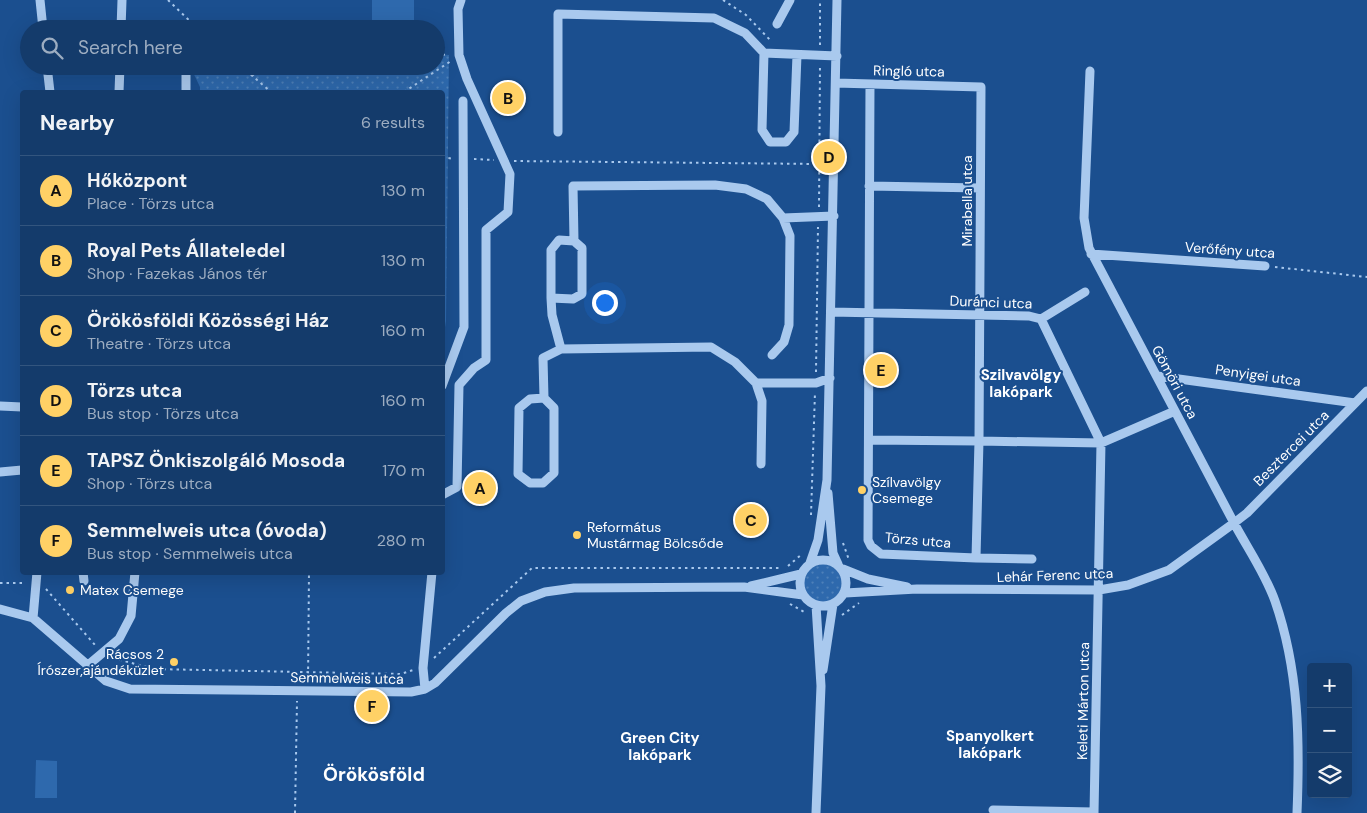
<!DOCTYPE html>
<html lang="en">
<head>
<meta charset="utf-8">
<style>
  body { margin:0; font-family:"DM Sans",sans-serif; background:#1d4271; color:#f1f3f6 }
  .controls { position:absolute; right:15px; bottom:15px; display:grid; overflow:hidden; border-radius:5px; box-shadow:0 5px 20px #0002 }
  .controls button { width:45px; height:45px; display:grid; place-items:center; padding:0; border:0; border-bottom:1px solid #33557e; background:#143b6b; color:#f1f3f6; font:25px sans-serif }
  .you { position:absolute; left:604px; top:302px; width:18px; height:18px; margin:-12px; border:4px solid #fff; border-radius:50%; background:#1a73e8; box-shadow:0 0 0 8px #1a73e833 }
  .badge { display:grid; place-items:center; width:32px; height:32px; border-radius:50%; background:#ffd166; color:#111; font-size:16px; font-weight:700 }
  .pin { position:absolute; translate:-50% -50%; border:2px solid #fff; box-shadow:0 1px 5px #0006 }
  .list { margin:0; padding:0; list-style:none }
  h2 { display:flex; justify-content:space-between; align-items:center; height:65px; margin:0; padding:0 20px; font-size:21px }
  h2 small { font-size:16px; font-weight:400; color:#9dadc1 }
  .list li { display:grid; grid-template-columns:32px 1fr auto; gap:15px; align-items:center; box-sizing:border-box; height:70px; padding:0 20px; border-top:1px solid #33557e }
  .list b { display:block; font-size:19px; white-space:nowrap }
  .list p { margin:0; font-size:16px; white-space:nowrap; color:#9dadc1 }
  .list em { font-size:16px; font-style:normal; color:#9dadc1 }
  .icon { flex:none; width:28px; height:28px; fill:none; stroke:currentColor; stroke-width:2; stroke-linecap:round; stroke-linejoin:round }
  .map { position:relative; flex:none; width:1367px; height:813px; overflow:hidden }
  .search { position:absolute; background:#143b6b; box-shadow:0 5px 20px #0002; left:20px; top:20px; width:425px; height:55px; display:flex; align-items:center; gap:12px; box-sizing:border-box; padding:0 18px; border-radius:28px; color:#9dadc1; font-size:19px }
  .panel { position:absolute; background:#143b6b; box-shadow:0 5px 20px #0002; left:20px; top:90px; width:425px; height:485px; border-radius:5px }
  .map>svg:first-child { display:block }
  .green { fill:url(#green-dots) }
  .pitch { fill:#2e69ad }
  .lines { fill:none; stroke-linecap:round; stroke-linejoin:round }
  .path { stroke:#a9c9ee; stroke-width:2; stroke-dasharray:2.5 4; stroke-linecap:butt }
  .minor { stroke:#a9c9ee; stroke-width:9 }
  .poi-dot { fill:#ffd166; stroke:#1b4f8f; stroke-width:2 }
  .labels { text-anchor:middle; dominant-baseline:central; stroke-width:4; stroke-linejoin:round; paint-order:stroke }
  .street-label { font-size:14px; fill:#fff; stroke:#1b4f8f }
  .poi-label { font-size:14px; fill:#fff; stroke:#1b4f8f; text-anchor:start }
  .neighbourhood-label { font-size:15px; font-weight:bold; fill:#fff; stroke:#1b4f8f }
  .district-label { font-size:19px; font-weight:bold; fill:#fff; stroke:#1b4f8f }
</style>
</head>
<body>
<div class="map">
<svg width="1367" height="813" viewBox="0 0 1367 813">
  <defs>
    <pattern id="green-dots" width="8" height="8" patternUnits="userSpaceOnUse" patternTransform="scale(1.25)"><rect width="8" height="8" fill="#2e69ad"/><path d="M2 2h.1M6 6h.1" fill="none" stroke="#4d80b9" stroke-width="1.8" stroke-linecap="round"/></pattern>
  </defs>
  <rect width="100%" height="100%" fill="#1b4f8f"/>
  <!-- green -->
  <path class="green" d="M436,54L449,55L446,321L443,340L442,92H200V87L190,66H436Z
    M804 583a19 19 0 1 1 38 0a19 19 0 1 1-38 0Z"/>
  <!-- pitch -->
  <path class="pitch" d="M372,0H414V29H372Z
    M36,760L57,761V798H35Z"/>
  <g class="lines">
    <!-- path -->
    <path class="path" d="M168,0L198,29
      M723,0L746,15L772,42
      M820,45V0
      M436,54L449,55
      M241,66L271,92
      M252,76L262,66
      M404,92L451,61
      M442,157L454,159
      M474,159L494,160
      M514,161L819,164
      M819,207L820,64
      M1275,267L1367,277
      M816,372L818,227
      M811,515L815,392
      M843,543L849,560
      M788,566L802,554
      M0,583H25
      M46,589L95,645
      M790,604L806,613
      M842,615L859,603
      M113,658L154,669L401,674L413,670
      M434,658L532,568H779
      M308,682L309,572
      M295,813L297,701"/>
    <!-- minor -->
    <path class="minor" d="M40,0L43,29
      M777,24L790,0
      M121,29L122,0
      M764,53L762,130L770,142H786L794,132L797,55
      M47,66L50,92
      M1090,71L1084,218L1089,248L1234,523L1247,513L1367,391
      M836,83L981,87L979,441L869,440
      M870,84L868,540L871,546L881,554L976,558
      M119,92L120,66
      M186,92V66
      M558,132V14L714,18L745,33L764,53L837,56
      M869,186L980,188
      M783,218L834,216
      M574,241L573,186L715,185L746,189L767,199L783,218L790,236L789,325L784,342L772,355
      M1091,254L1265,266
      M831,312L1029,316L1041,319L1101,443L1175,411
      M1041,319L1085,292
      M561,349L711,347L735,362L756,383L762,401L761,464
      M1157,376L1355,403
      M756,383H816L830,378
      M442,386L464,327L463,101
      M544,398L554,408V473L543,483H530L518,474L519,408L530,399L544,398L543,358L561,349L552,315L551,298V250L559,240L574,241L582,248V294L573,299L551,298
      M0,406L22,407
      M0,472L22,470
      M828,493L833,553L838,564
      M442,495L457,487L459,385L474,368L486,360V230L508,212L510,174L467,79L459,55L458,9L461,0
      M1032,559L976,558L979,441L1101,443L1094,813
      M800 583a23 23 0 1 1 46 0a23 23 0 1 1-46 0Z
      M810,563L818,540L827,480L837,0
      M843,569L868,579L907,587
      M83,572L84,581
      M751,586L801,574
      M845,593L917,589L1099,590L1128,585L1169,570L1234,523C1248,549 1265,573 1275,601C1299,670 1300,741 1297,813
      M816,605L821,686L816,813
      M0,609L33,618L106,681L130,689L411,692L425,689L435,683L506,613L521,601L545,592L574,588L744,587L803,595
      M33,618L37,572
      M87,666L119,639L131,616L135,572
      M823,670L833,604
      M425,689L423,668L432,572
      M993,810L1094,812"/>
  </g>
  <!-- markers -->
  <g class="poi-dot">
    <circle cx="862" cy="490" r="5"/>
    <circle cx="577" cy="535" r="5"/>
    <circle cx="70" cy="590" r="5"/>
    <circle cx="174" cy="662" r="5"/>
  </g>
  <g class="labels">
    <!-- street labels -->
    <g class="street-label">
      <text transform="translate(909 71) rotate(1)">Ringló utca</text>
      <text transform="translate(967 201) rotate(-90)">Mirabella utca</text>
      <text transform="translate(1230 250) rotate(4)">Verőfény utca</text>
      <text transform="translate(991 302) rotate(2)">Duránci utca</text>
      <text transform="translate(1258 375) rotate(8)">Penyigei utca</text>
      <text transform="translate(1175 382) rotate(62)">Gömöri utca</text>
      <text transform="translate(1291 448) rotate(-45)">Besztercei utca</text>
      <text transform="translate(918 540) rotate(5)">Törzs utca</text>
      <text transform="translate(1055 575) rotate(-2)">Lehár Ferenc utca</text>
      <text transform="translate(347 678) rotate(1)">Semmelweis utca</text>
      <text transform="translate(1083 701) rotate(-89)">Keleti Márton utca</text>
    </g>
    <!-- poi labels -->
    <g class="poi-label">
      <text x="872" y="482">Szílvavölgy<tspan x="872" dy="16">Csemege</tspan></text>
      <text x="587" y="527">Református<tspan x="587" dy="16">Mustármag Bölcsőde</tspan></text>
      <text x="80" y="590">Matex Csemege</text>
      <text x="164" y="654" text-anchor="end">Rácsos 2<tspan x="164" dy="16">Írószer,ajándéküzlet</tspan></text>
    </g>
    <!-- neighbourhood labels -->
    <g class="neighbourhood-label">
      <text x="1021" y="375">Szilvavölgy<tspan x="1021" dy="17">lakópark</tspan></text>
      <text x="990" y="736">Spanyolkert<tspan x="990" dy="17">lakópark</tspan></text>
      <text x="660" y="738">Green City<tspan x="660" dy="17">lakópark</tspan></text>
    </g>
    <!-- district labels -->
    <g class="district-label">
      <text x="374" y="774">Örökösföld</text>
    </g>
  </g>
</svg>
<div class="controls">
<button>+</button>
<button>−</button>
<button><svg class="icon" aria-label="layers" viewBox="0 0 24 24"><path d="M12 4l9 5-9 5-9-5zM3 14l9 5 9-5"/></svg></button>
</div>
<div class="you"></div>
<div class="pin badge" style="left:480px;top:488px">A</div>
<div class="pin badge" style="left:508px;top:98px">B</div>
<div class="pin badge" style="left:751px;top:520px">C</div>
<div class="pin badge" style="left:829px;top:157px">D</div>
<div class="pin badge" style="left:881px;top:370px">E</div>
<div class="pin badge" style="left:372px;top:706px">F</div>
<div class="search"><svg class="icon" aria-label="search" viewBox="0 0 24 24"><circle cx="10" cy="10" r="6"/><path d="M15 15l6 6"/></svg>Search here</div>
<section class="panel">
<h2>Nearby<small>6 results</small></h2>
<ul class="list">
<li><span class="badge">A</span><div><b>Hőközpont</b><p>Place · Törzs utca</p></div><em>130 m</em></li>
<li><span class="badge">B</span><div><b>Royal Pets Állateledel</b><p>Shop · Fazekas János tér</p></div><em>130 m</em></li>
<li><span class="badge">C</span><div><b>Örökösföldi Közösségi Ház</b><p>Theatre · Törzs utca</p></div><em>160 m</em></li>
<li><span class="badge">D</span><div><b>Törzs utca</b><p>Bus stop · Törzs utca</p></div><em>160 m</em></li>
<li><span class="badge">E</span><div><b>TAPSZ Önkiszolgáló Mosoda</b><p>Shop · Törzs utca</p></div><em>170 m</em></li>
<li><span class="badge">F</span><div><b>Semmelweis utca (óvoda)</b><p>Bus stop · Semmelweis utca</p></div><em>280 m</em></li>
</ul>
</section>
</div>
</body>
</html>
